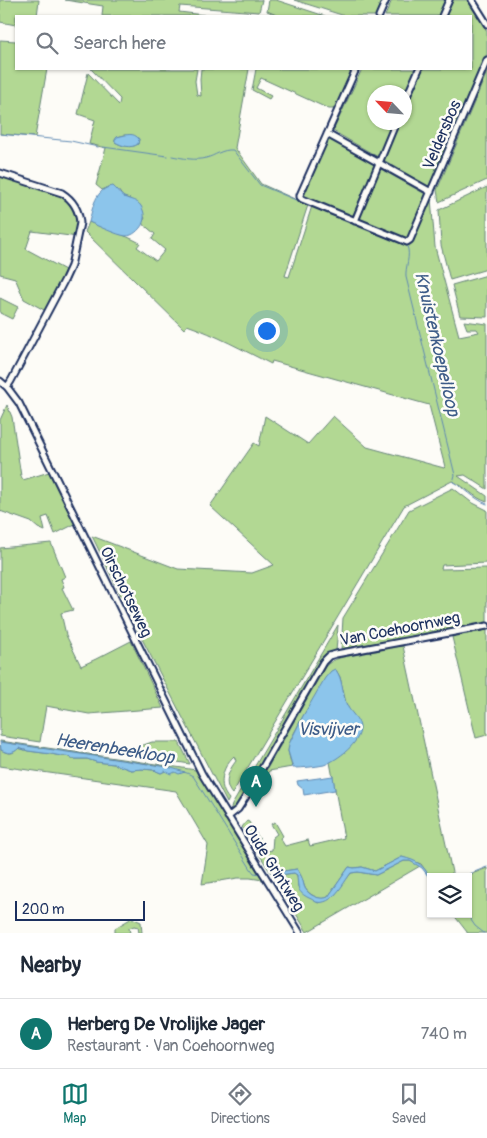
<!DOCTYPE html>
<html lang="en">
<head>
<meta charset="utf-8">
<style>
  body { margin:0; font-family:Pangolin,sans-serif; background:#f2f2f3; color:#1f2937 }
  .controls { position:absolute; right:15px; bottom:15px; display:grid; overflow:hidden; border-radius:0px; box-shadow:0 1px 4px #0004 }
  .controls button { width:45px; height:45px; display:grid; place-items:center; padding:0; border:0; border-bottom:1px solid #e0e1e3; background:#fff; color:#1f2937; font:25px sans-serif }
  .compass { position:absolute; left:367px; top:85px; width:45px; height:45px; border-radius:50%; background:#fff; box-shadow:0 1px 4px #0004; rotate:296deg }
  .scale { position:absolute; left:15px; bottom:12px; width:130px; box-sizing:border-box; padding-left:5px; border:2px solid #1b2f5e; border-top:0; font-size:14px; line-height:18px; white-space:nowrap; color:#1b2f5e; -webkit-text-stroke:4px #fdfcf7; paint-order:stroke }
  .you { position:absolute; left:266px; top:330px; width:18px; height:18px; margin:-12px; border:4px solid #fff; border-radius:50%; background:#1a73e8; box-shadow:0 0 0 8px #1a73e833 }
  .badge { display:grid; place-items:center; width:32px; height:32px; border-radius:50%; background:#0f766e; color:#fff; font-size:16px; font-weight:700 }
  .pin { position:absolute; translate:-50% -41px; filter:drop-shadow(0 1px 2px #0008) }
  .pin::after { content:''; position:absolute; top:26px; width:18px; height:15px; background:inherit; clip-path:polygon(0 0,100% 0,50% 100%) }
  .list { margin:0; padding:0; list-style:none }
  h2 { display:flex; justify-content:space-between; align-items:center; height:65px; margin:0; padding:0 20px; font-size:21px }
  h2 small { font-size:16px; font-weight:400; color:#747a83 }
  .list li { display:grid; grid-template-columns:32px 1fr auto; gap:15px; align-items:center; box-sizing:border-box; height:70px; padding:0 20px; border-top:1px solid #e0e1e3 }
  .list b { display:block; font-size:19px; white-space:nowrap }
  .list p { margin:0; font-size:16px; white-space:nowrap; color:#747a83 }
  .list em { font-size:16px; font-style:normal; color:#747a83 }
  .icon { flex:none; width:28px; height:28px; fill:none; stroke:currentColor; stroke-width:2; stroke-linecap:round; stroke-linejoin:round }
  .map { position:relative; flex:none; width:487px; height:933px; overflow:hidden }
  .search { position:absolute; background:#fff; box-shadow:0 1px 4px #0004; left:15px; right:15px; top:15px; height:55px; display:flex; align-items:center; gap:12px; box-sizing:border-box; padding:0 18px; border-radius:0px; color:#747a83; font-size:19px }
  .sheet { height:135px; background:#fff }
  nav { display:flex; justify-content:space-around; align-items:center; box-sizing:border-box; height:70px; border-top:1px solid #e0e1e3; background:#fff; font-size:14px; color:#747a83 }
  nav a { display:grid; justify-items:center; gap:2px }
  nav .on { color:#0f766e }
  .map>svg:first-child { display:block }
  .green { fill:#b2d893; stroke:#668478; fill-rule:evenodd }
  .water { fill:#8cc5eb; stroke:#5f89b3 }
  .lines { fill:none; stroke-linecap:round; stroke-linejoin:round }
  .stream { stroke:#5f89b3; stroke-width:1 }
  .minor-casing { stroke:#1b2f5e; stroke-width:9 }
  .minor { stroke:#fdfcf7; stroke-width:5 }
  .labels { text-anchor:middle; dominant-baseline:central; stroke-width:5; stroke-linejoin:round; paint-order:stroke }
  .street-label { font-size:16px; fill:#1b2f5e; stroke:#fdfcf7 }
  .water-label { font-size:18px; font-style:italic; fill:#3d5c88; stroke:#fdfcf7 }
</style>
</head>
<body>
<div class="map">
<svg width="487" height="933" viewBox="0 0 487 933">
  <rect width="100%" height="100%" fill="#fdfcf7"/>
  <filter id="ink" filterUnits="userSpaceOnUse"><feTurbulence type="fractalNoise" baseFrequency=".02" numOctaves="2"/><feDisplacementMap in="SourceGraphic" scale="10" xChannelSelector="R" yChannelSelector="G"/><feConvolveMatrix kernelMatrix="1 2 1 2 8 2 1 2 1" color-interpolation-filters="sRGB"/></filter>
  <g filter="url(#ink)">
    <!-- green -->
    <path class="green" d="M0,0H39L37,16H16V25L0,22Z
      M65,0H262L259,12L180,6L179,12L204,15V16H102L103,6Z
      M269,0H276L325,16H279L267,11Z
      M294,0H384L376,16H345Z
      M392,0H447L440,16H385Z
      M453,0H468L487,31V54L430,188L382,159L399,123L404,122L405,110L423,69H471V16H446Z
      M0,40L16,41V69H47L35,137L0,134Z
      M91,69H197L195,81L197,95L201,96L200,79L201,69H249L235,148L261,184L308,205L285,276L289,277L312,206L394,239L412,241L431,198L435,247L459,336L479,332L477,329H467L464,321L487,324V489L465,475L458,476L487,496V502C474,498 465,486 452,481L404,506L232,794C223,784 228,771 236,761L234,756C222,767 217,786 229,799L227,803L141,637L92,536L178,569L252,573L274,565L210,506L252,446L254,443L259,446L265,416L308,444L333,416L367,447L444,468L445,467L429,405L272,361L271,364C243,350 216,335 187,325L184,329L85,232L89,222C106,230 124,234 140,243L137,247L156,261L165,250L152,239L155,234L142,223L145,218L130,199L123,197L118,190L109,187L102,190L96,185L106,148L89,144L95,120L78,114L88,73L119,105L120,99ZM125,135L139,139L138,144C131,149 122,146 115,142V140L117,137Z
      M256,69H353L334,109H329L261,78L256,88L271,96L269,99L252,90Z
      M362,69H417L405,97L404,92H374V122L393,123L378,157L333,131Z
      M487,72V180L439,202L437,190Z
      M330,139L375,165L353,215L351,216L305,199L302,196L326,140Z
      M379,168L427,195L409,237L407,238L394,234L357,218Z
      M0,174L44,187L68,198L78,215V237L32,231L26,249L67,271L46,311L24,299L15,278L0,274Z
      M487,187V269L450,280L441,245L439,210Z
      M487,275V317L460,316L452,285Z
      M0,298L18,307L12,319L0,313Z
      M7,405L12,417L21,476L23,480L49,472L75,524L55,534L48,516L42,518L45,531L38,528L31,522L0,511V420Z
      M453,488L471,502L487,510V563L442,565L441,569L487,568V624L341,651L343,618L409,510Z
      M51,543L65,577L61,579L64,587L62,588L73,610L61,613L66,635L81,666L96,659L131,641L163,708L89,714L46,706L40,742L0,736V548Z
      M338,625L336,652L327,656L240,804L232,811L231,808L232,805Z
      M487,630V735L476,738L452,637Z
      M403,646L453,877L431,878L421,864L402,857L375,871L362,867L354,868L349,867L328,897C324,899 321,899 316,897C300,890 306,881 297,869L271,873L242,827L247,821L249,822L267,851L272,850L273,837L277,834L271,824L275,822L283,836L280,838L285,846L308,840L310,846L344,838L330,762L344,752L355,741L350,712L346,703L340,677L336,670L303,716L291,739L288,751L292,767L269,771L263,781H260L325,667C330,661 336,659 343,657Z
      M0,741L196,770L263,880L250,878H238L202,884L208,845L176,791L0,766V745L1,750C8,754 13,755 18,748L28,751L51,754L61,756H67L72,759H87L96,762L114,764L131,770L142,769L154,770L161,773L165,771L168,767L0,742Z
      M152,742H179L190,764L121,753Z
      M404,861H410L420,866L307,932L272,874L279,875L294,873L297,875L298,887L318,903L333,897L351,873L358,872L376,875Z
      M487,868V933H467V932L453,914H468V877H464Z
      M132,918L141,922L142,933H139L138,927L134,926L129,928L130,933H115V928Z"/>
    <!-- water -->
    <path class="water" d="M125,135C131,134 135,134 139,139L138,144C131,149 122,146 115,142V140L117,137Z
      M113,186C117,189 120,195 124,197C130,200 137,200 141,206C145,213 145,218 142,225C139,230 133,236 126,236C117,235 98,226 89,222C93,207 95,189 113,186Z
      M335,669L336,670C343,680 342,692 346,703C349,712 359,718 360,727C361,743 337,760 324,765C314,767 302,768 293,768L288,751L289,744L303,716L325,678L331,671Z
      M0,742L168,767L185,772L179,774L175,772L171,774L165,771L161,773L154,770L142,769L131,770L114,764L96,762L87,759H72L67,756H61L51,754L28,751L19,748C13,754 8,754 1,750Z
      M333,776L335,790L304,795L303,789L298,785L297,781Z
      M402,857C418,861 422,864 431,878V880L422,868L410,861H404L376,875L358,872L351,873C343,883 333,906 316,902C314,901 312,899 309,898C297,892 298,888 297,875L294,873L279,875L272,874L271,873L297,869C297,870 301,875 301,876C304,881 303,887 307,891C312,897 322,900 328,897L349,867L354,868L362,867L375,871Z"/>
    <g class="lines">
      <!-- stream -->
      <path class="stream" d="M0,134L71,141L98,147
        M103,147L167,156
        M172,156C183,158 195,161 206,158C215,156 222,149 233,150L260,185L303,203
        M309,206L407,246C411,256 405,267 406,277L455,475L453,482C465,488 474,499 487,504
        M183,772L187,773L193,776L251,869L254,873L262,874
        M462,877L487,867
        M467,914L475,926L484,933"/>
      <!-- minor casing -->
      <g class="minor-casing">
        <path id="minor" d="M472,0L487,24
          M379,16L386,0
          M442,16L449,0
          M356,69L300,195V197L302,199L407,242L410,240L487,60
          M404,103L419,69
          M327,134L431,192
          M0,173L62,193C73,200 79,210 80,223L71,266L65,279L11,381L7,387
          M355,221L396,122
          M0,381L7,387L19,403L202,774L300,933
          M228,817L238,809L245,798L323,662L329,656L336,654L487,626"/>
      </g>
      <!-- minor -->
      <use href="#minor" class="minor"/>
    </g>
  </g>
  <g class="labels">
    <!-- street labels -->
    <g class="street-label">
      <text transform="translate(442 135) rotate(-67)">Veldersbos</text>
      <text transform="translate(126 592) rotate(64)">Oirschotseweg</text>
      <text transform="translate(400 629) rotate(-11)">Van Coehoornweg</text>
      <text transform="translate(274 868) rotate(58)">Oude Grintweg</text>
    </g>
    <!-- water labels -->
    <g class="water-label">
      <text transform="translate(437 344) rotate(77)">Knuistenkoepelloop</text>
      <text x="328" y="729">Visvijver</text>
      <text transform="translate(115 749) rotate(9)">Heerenbeekloop</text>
    </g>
  </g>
</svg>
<div class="controls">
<button><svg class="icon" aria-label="layers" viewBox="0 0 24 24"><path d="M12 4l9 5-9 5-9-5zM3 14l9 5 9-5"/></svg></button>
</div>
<svg class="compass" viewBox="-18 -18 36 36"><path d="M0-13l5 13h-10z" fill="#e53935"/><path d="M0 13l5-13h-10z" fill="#747a83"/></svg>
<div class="scale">200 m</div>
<div class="you"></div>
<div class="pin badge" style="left:256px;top:807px">A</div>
<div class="search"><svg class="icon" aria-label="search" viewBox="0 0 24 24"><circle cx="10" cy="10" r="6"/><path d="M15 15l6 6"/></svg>Search here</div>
</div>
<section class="sheet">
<h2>Nearby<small></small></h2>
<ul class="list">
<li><span class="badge">A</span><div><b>Herberg De Vrolijke Jager</b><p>Restaurant · Van Coehoornweg</p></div><em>740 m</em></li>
</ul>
</section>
<nav>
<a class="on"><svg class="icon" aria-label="map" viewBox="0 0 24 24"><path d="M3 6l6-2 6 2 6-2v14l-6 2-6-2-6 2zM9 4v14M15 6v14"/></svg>Map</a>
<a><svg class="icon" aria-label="directions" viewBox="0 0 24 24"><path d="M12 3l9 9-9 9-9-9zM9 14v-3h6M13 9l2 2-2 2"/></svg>Directions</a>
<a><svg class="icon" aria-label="saved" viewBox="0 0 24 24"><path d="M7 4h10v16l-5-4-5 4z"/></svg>Saved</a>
</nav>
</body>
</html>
